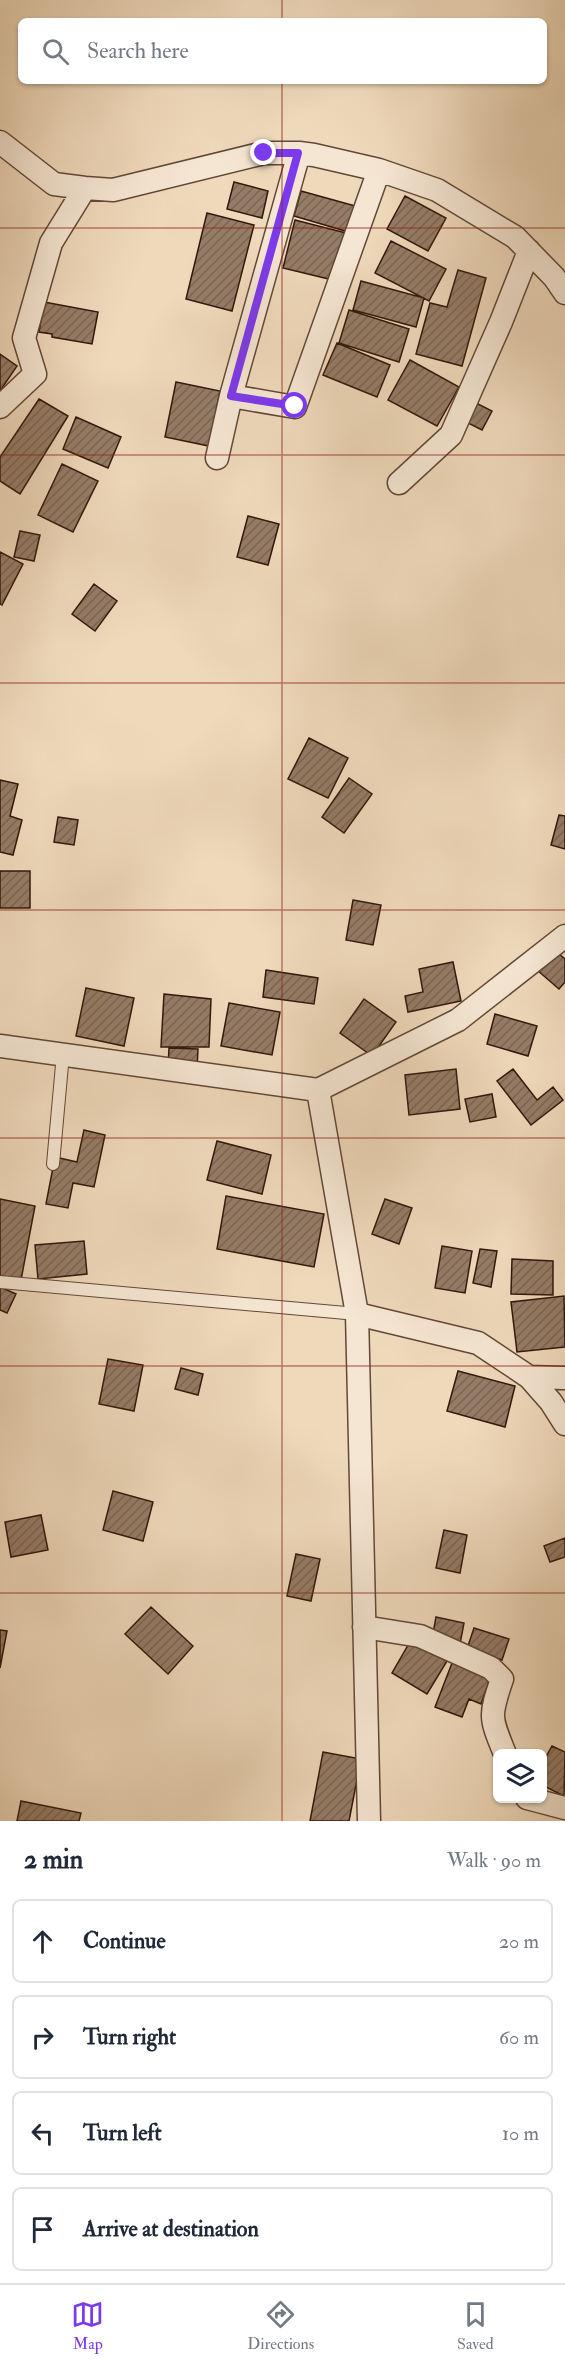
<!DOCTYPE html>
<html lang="en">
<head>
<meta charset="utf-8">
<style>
  body { margin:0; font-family:"IM FELL Double Pica",serif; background:#f2f2f3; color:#1f2937 }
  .controls { position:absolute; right:18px; bottom:18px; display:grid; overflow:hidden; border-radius:9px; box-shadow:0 2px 4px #0004 }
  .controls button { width:54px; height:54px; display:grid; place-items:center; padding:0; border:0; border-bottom:2px solid #e0e1e3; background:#fff; color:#1f2937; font:30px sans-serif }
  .stop { position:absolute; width:18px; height:18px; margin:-14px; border:4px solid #7c3aed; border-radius:50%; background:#fff }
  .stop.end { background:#7c3aed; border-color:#fff; box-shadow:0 2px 6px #0008 }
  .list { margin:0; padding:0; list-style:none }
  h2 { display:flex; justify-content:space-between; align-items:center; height:78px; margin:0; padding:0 24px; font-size:26px }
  h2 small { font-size:20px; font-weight:400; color:#747a83 }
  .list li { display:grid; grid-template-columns:39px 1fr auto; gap:18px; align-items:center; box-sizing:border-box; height:84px; margin:0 12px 12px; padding:0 12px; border:2px solid #e0e1e3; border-radius:9px }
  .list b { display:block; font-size:22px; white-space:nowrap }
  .list em { font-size:20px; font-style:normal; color:#747a83 }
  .icon { flex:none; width:33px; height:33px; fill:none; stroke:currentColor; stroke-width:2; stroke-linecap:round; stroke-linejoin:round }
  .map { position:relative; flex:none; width:565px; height:1821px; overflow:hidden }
  .search { position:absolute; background:#fff; box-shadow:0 2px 4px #0004; left:18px; right:18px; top:18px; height:66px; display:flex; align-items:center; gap:15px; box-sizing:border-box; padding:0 21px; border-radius:9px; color:#747a83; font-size:22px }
  .sheet { height:462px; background:#fff }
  nav { display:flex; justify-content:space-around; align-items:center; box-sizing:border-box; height:84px; border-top:2px solid #e0e1e3; background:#fff; font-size:16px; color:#747a83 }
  nav a { display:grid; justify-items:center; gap:3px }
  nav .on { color:#7c3aed }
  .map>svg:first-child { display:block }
  .building { fill:url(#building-hatch); stroke:#33170c; stroke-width:1.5 }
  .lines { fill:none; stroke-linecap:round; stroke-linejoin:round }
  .service-casing { stroke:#624838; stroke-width:14 }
  .minor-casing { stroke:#624838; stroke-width:25 }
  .service { stroke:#f5e6d3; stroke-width:12 }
  .minor { stroke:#f5e6d3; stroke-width:22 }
  .route { stroke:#7c3aed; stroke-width:8 }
  .grid { fill:none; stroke:#8f2418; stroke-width:1.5; stroke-opacity:0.55 }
</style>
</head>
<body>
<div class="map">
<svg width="565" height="1821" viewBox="0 0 565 1821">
  <defs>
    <pattern id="building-hatch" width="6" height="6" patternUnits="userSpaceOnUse" patternTransform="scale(1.5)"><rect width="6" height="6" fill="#957c67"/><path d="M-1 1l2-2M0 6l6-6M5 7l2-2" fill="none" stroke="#7a6553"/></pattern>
  </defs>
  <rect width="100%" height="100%" fill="#efd9bb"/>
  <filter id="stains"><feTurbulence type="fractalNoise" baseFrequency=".00333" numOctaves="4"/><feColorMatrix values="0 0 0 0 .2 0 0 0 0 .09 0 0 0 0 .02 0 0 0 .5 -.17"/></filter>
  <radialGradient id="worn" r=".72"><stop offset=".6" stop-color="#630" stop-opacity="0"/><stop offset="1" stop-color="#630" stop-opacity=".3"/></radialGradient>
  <!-- building -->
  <path class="building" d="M234,182L268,191L262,218L227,209Z
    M301,191L359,207L352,233L294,216Z
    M405,196L446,218L428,251L387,229Z
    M207,213L254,225L232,311L186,299Z
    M295,220L346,233L333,280L283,268Z
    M391,241L446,269L429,301L375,273Z
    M458,270L486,278L462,366L416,354L430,303L447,307Z
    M361,281L424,298L416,327L353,310Z
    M44,302L98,312L92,344L52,337V334L39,332Z
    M349,310L409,329L399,362L339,343Z
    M337,343L390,365L377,397L323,375Z
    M0,354L17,366L0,391Z
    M410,360L459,387L437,426L388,400Z
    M176,382L220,391L209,446L165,437Z
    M39,399L68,416L20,494L0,481V457Z
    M474,402L492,411L482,430L464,421Z
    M76,417L121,437L108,468L63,449Z
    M62,464L98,481L73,532L38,515Z
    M248,516L279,524L268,565L237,557Z
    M20,531L40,535L34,561L14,557Z
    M0,552L23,564L2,605L0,604Z
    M94,584L117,601L95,631L72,614Z
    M309,738L348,758L328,798L288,779Z
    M349,778L372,794L344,833L322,817Z
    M0,780L18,784L10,816L22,820L13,855L0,852Z
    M559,815L565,816V849L551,845Z
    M58,817L78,820L74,845L54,842Z
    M0,871H30V908H0Z
    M353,900L381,905L373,945L346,940Z
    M554,950L565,959V982L559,989L537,970Z
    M453,962L461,1001L408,1012L405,996L423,992L419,969Z
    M266,970L318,978L314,1004L263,997Z
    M86,988L134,998L124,1046L76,1036Z
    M164,994L211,999L209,1047H161Z
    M364,999L396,1022L372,1056L340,1033Z
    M229,1003L280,1012L272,1055L221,1046Z
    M495,1014L537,1026L528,1056L487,1044Z
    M169,1048L198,1049L197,1069L168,1067Z
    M456,1069L460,1109L409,1115L405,1075Z
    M513,1069L537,1100L553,1087L563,1100L531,1125L497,1081Z
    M492,1094L496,1117L470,1122L465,1099Z
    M84,1130L105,1135L94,1187L73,1183L68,1208L46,1204L55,1157L77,1162Z
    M217,1141L271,1155L262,1194L207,1180Z
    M226,1196L324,1214L314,1267L217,1249Z
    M0,1199L35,1206L21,1280L0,1276Z
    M385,1199L412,1208L399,1244L372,1234Z
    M84,1241L87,1274L38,1279L35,1245Z
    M442,1246L472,1251L465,1293L435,1288Z
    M480,1249L497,1251L491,1287L473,1283Z
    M512,1259L553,1261V1295L511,1294Z
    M0,1287L16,1294L7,1313L0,1310Z
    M564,1296L565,1347L517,1352L511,1302Z
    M108,1359L143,1365L134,1411L99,1404Z
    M181,1368L203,1374L198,1395L175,1389Z
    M458,1371L515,1386L505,1427L447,1411Z
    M113,1491L153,1502L143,1541L103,1530Z
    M41,1515L48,1550L11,1557L5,1522Z
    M444,1530L467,1535L460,1573L436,1568Z
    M565,1538V1557L550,1562L544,1546Z
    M296,1554L320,1559L311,1601L287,1596Z
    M151,1607L193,1646L168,1674L125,1634Z
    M436,1617L464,1623L460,1644L432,1639Z
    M474,1628L509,1639L502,1660L467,1649Z
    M0,1630L7,1631L0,1668Z
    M411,1640L447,1661L427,1694L392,1673Z
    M454,1658L492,1673L481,1704L469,1699L462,1717L435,1707Z
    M552,1746L565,1752L564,1796L542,1785V1764Z
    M323,1752L361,1759L349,1821H310Z
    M21,1801L81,1813L79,1821H17Z"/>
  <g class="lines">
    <!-- service casing -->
    <g class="service-casing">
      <path id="service" d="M53,1164L63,1054
        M0,1282L357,1314"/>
    </g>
    <!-- minor casing -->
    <g class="minor-casing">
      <path id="minor" d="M0,142L54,184L85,188L113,190L264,153H299L314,155L379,170L437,190L515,237L554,277L565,293
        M231,396L295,407L379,170
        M0,407L35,374L24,338L51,243L85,188
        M217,458L231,396L299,153
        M399,483L451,435L501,322L529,251
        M0,1046L318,1090L357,1314L478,1343L529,1377L551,1402L565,1424
        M318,1090L458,1020L565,936
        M357,1314L369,1821
        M529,1377L565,1378
        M364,1627L420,1636L491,1668L502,1679C489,1717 490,1717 505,1754
        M527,1798L565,1808"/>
    </g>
    <!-- service -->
    <use href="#service" class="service"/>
    <!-- minor -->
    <use href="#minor" class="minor"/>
  </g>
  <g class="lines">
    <!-- route -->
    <path class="route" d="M264,153H298L231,396L295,406"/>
  </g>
  <!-- grid -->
  <path class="grid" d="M282,0V21M282,81V1821M0,228H565M0,455H565M0,683H565M0,910H565M0,1138H565M0,1366H565M0,1593H565"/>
  <rect width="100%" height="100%" filter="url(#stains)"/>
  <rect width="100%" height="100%" fill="url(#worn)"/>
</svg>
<div class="controls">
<button><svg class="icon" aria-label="layers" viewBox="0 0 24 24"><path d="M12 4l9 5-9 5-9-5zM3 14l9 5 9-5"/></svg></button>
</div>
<div class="stop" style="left:295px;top:406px"></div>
<div class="stop end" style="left:264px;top:153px"></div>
<div class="search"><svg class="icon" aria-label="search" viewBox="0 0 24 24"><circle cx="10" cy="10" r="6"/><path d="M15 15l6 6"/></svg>Search here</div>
</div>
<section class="sheet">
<h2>2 min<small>Walk · 90 m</small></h2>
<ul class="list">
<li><svg class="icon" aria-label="ahead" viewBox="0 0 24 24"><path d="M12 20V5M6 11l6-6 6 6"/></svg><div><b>Continue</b></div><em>20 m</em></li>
<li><svg class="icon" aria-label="right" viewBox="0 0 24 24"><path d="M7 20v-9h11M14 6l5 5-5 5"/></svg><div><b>Turn right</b></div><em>60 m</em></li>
<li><svg class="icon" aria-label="left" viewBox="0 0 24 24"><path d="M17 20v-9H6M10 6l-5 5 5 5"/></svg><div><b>Turn left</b></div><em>10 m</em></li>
<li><svg class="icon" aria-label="arrive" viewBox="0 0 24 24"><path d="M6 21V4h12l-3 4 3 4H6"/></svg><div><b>Arrive at destination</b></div></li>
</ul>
</section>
<nav>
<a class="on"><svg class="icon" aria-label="map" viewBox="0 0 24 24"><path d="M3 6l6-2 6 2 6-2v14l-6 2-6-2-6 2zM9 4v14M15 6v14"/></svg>Map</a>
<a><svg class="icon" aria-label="directions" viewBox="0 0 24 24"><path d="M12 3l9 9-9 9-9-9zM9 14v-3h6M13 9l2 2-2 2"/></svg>Directions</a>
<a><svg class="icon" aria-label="saved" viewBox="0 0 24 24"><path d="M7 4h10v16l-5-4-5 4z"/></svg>Saved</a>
</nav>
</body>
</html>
